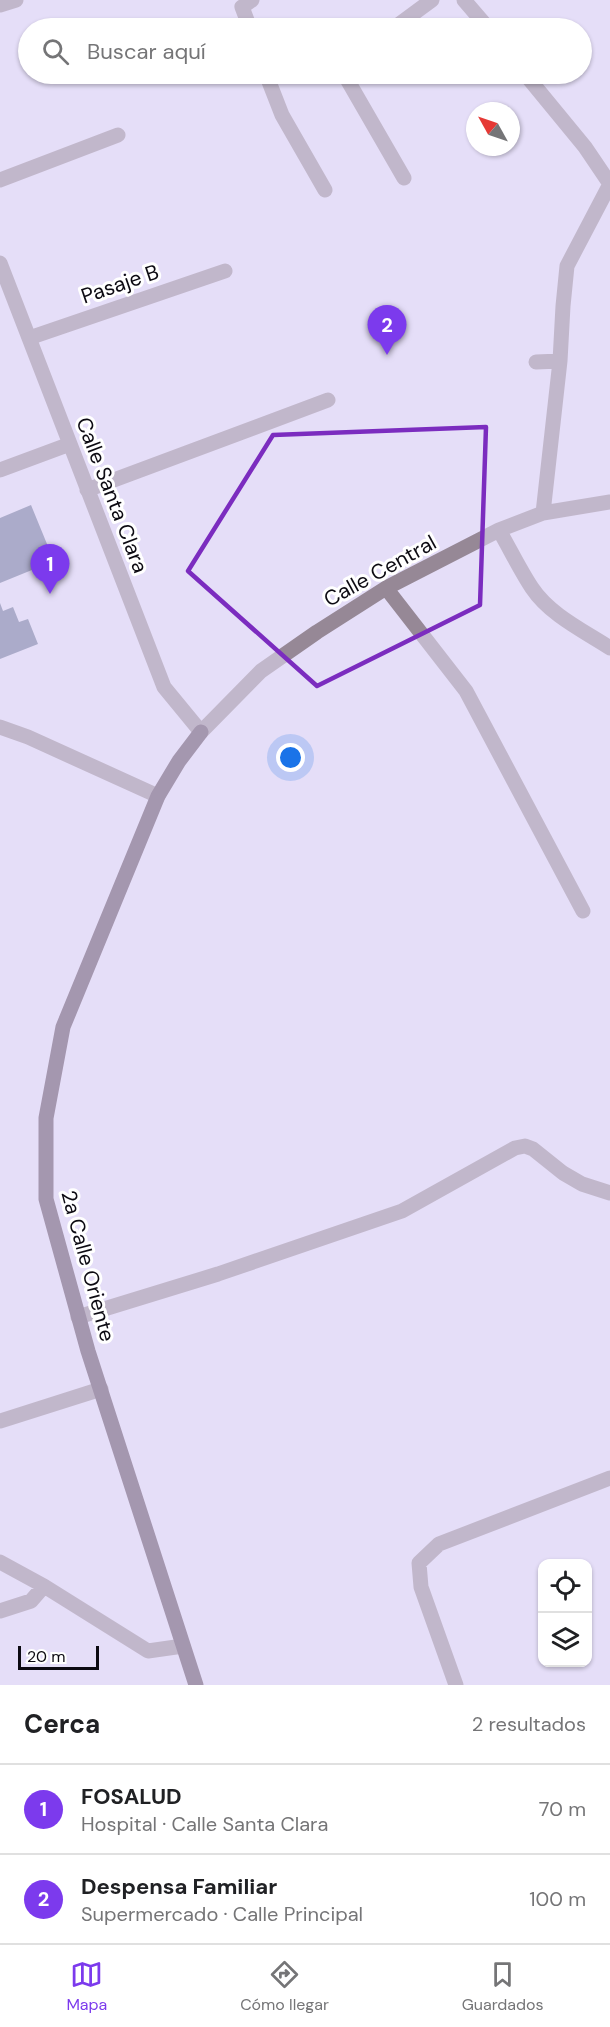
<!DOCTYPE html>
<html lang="es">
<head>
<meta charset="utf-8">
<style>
  body { margin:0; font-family:"DM Sans",sans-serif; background:#f2f2f2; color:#202124 }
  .controls { position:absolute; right:18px; bottom:18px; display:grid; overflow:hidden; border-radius:12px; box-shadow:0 2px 4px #0004 }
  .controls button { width:54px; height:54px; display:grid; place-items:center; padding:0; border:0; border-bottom:2px solid #e0e0e0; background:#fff; color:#202124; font:30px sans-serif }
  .compass { position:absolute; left:466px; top:102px; width:54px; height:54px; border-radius:50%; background:#fff; box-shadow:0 2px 4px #0004; rotate:310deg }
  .scale { position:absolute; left:18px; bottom:15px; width:81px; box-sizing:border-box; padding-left:6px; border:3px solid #0c0a12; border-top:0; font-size:16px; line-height:21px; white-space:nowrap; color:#0c0a12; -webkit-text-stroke:4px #fff; paint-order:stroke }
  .you { position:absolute; left:291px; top:758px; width:21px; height:21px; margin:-15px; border:4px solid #fff; border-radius:50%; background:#1a73e8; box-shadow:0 0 0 9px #1a73e833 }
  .badge { display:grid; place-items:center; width:39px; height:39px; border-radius:50%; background:#7c3aed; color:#fff; font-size:20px; font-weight:700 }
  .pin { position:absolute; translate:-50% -50px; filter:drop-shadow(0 2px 3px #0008) }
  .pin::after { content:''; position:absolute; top:32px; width:21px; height:18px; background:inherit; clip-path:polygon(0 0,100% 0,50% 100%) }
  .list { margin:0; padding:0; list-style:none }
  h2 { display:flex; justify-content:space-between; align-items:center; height:78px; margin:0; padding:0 24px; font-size:26px }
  h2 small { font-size:20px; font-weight:400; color:#757577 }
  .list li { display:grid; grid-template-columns:39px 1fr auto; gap:18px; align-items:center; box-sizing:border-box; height:90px; padding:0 24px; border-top:2px solid #e0e0e0 }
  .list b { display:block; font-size:22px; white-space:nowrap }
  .list p { margin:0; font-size:20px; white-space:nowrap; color:#757577 }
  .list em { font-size:20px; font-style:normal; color:#757577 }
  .icon { flex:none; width:33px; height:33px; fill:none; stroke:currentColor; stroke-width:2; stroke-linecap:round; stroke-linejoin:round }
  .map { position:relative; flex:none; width:610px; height:1685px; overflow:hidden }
  .search { position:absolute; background:#fff; box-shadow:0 2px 4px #0004; left:18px; right:18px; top:18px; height:66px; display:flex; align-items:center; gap:15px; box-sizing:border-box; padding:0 21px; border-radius:33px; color:#757577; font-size:22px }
  .sheet { height:258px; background:#fff }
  nav { display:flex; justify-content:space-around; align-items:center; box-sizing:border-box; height:84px; border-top:2px solid #e0e0e0; background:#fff; font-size:16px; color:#757577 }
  nav a { display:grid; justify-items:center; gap:3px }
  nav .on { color:#7c3aed }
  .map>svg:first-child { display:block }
  .building { fill:#656e92 }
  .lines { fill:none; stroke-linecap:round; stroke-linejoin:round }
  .minor { stroke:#968896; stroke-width:15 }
  .major { stroke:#564058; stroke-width:15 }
  .marked { fill:none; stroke:#7b2cbf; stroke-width:4.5; stroke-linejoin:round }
  .labels { text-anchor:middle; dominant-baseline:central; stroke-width:6; stroke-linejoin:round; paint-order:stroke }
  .street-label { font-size:21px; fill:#0c0a12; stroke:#fff }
</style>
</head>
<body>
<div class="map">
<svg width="610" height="1685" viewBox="0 0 610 1685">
  <rect width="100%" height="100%" fill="#e5def8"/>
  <!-- building -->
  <path class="building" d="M31,505L54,561L0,583V518Z
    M0,603L3,611L13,607L19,622L28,619L38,644L0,659Z"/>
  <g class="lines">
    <!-- minor -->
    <path class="minor" d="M464,0L488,28
      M0,5L16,0
      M250,28L242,7L252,0
      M394,28L432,0
      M266,74L282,115L325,190
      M344,74L404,178
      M525,74L585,147L610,184
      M0,180L118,135
      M0,263L164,687L201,732L261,671L317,632L386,588L499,530L543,513L610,502
      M29,338L225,271
      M536,362L560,361
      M0,470L70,444
      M87,490L328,400
      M543,513L560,361L563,306L567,266L610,184
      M499,530C510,549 520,570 532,588C550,615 584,631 610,648
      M386,588L466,691L583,911
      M0,727L28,737L158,796
      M78,1317L218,1274L402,1211L515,1148L525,1146L533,1149L563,1173L582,1184L610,1193
      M0,1421L101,1389
      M0,1562L44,1586L148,1651L183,1646
      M0,1611L31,1601L44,1586
      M456,1685L421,1587L419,1563L439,1544L610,1478"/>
    <!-- major -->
    <path class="major" d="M196,1685L88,1351L46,1199V1118L63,1027L158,796L179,761L201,732"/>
  </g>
  <!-- marked area -->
  <path d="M0 0H610V1685H0ZM486,427L480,605L317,686L188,571L273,435Z" fill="#e5def8" fill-opacity=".55" fill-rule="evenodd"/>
  <path class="marked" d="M486,427L480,605L317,686L188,571L273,435Z"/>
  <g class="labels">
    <!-- street labels -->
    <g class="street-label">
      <text transform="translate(120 284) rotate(-19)">Pasaje B</text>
      <text transform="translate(112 495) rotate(69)">Calle Santa Clara</text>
      <text transform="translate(380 571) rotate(-29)">Calle Central</text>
      <text transform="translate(88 1266) rotate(75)">2a Calle Oriente</text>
    </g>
  </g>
</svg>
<div class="controls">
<button><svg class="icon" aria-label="locate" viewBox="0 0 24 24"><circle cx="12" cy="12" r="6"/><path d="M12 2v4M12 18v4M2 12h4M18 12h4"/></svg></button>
<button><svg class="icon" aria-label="layers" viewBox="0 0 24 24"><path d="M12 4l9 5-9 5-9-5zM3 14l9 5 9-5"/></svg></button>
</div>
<svg class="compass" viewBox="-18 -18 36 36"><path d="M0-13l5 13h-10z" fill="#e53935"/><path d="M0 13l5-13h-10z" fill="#757577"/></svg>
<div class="scale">20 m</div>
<div class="you"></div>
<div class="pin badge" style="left:50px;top:594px">1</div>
<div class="pin badge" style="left:387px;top:355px">2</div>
<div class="search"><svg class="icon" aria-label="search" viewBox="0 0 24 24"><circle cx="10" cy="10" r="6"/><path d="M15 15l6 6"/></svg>Buscar aquí</div>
</div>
<section class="sheet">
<h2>Cerca<small>2 resultados</small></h2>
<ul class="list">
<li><span class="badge">1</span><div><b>FOSALUD</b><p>Hospital · Calle Santa Clara</p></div><em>70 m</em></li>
<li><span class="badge">2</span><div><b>Despensa Familiar</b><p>Supermercado · Calle Principal</p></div><em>100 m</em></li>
</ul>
</section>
<nav>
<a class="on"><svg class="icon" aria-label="map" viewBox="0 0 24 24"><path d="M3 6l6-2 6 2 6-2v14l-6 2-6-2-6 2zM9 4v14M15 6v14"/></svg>Mapa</a>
<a><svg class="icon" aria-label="directions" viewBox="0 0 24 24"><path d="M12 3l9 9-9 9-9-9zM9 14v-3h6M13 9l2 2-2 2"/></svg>Cómo llegar</a>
<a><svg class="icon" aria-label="saved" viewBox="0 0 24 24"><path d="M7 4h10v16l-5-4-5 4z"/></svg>Guardados</a>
</nav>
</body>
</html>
